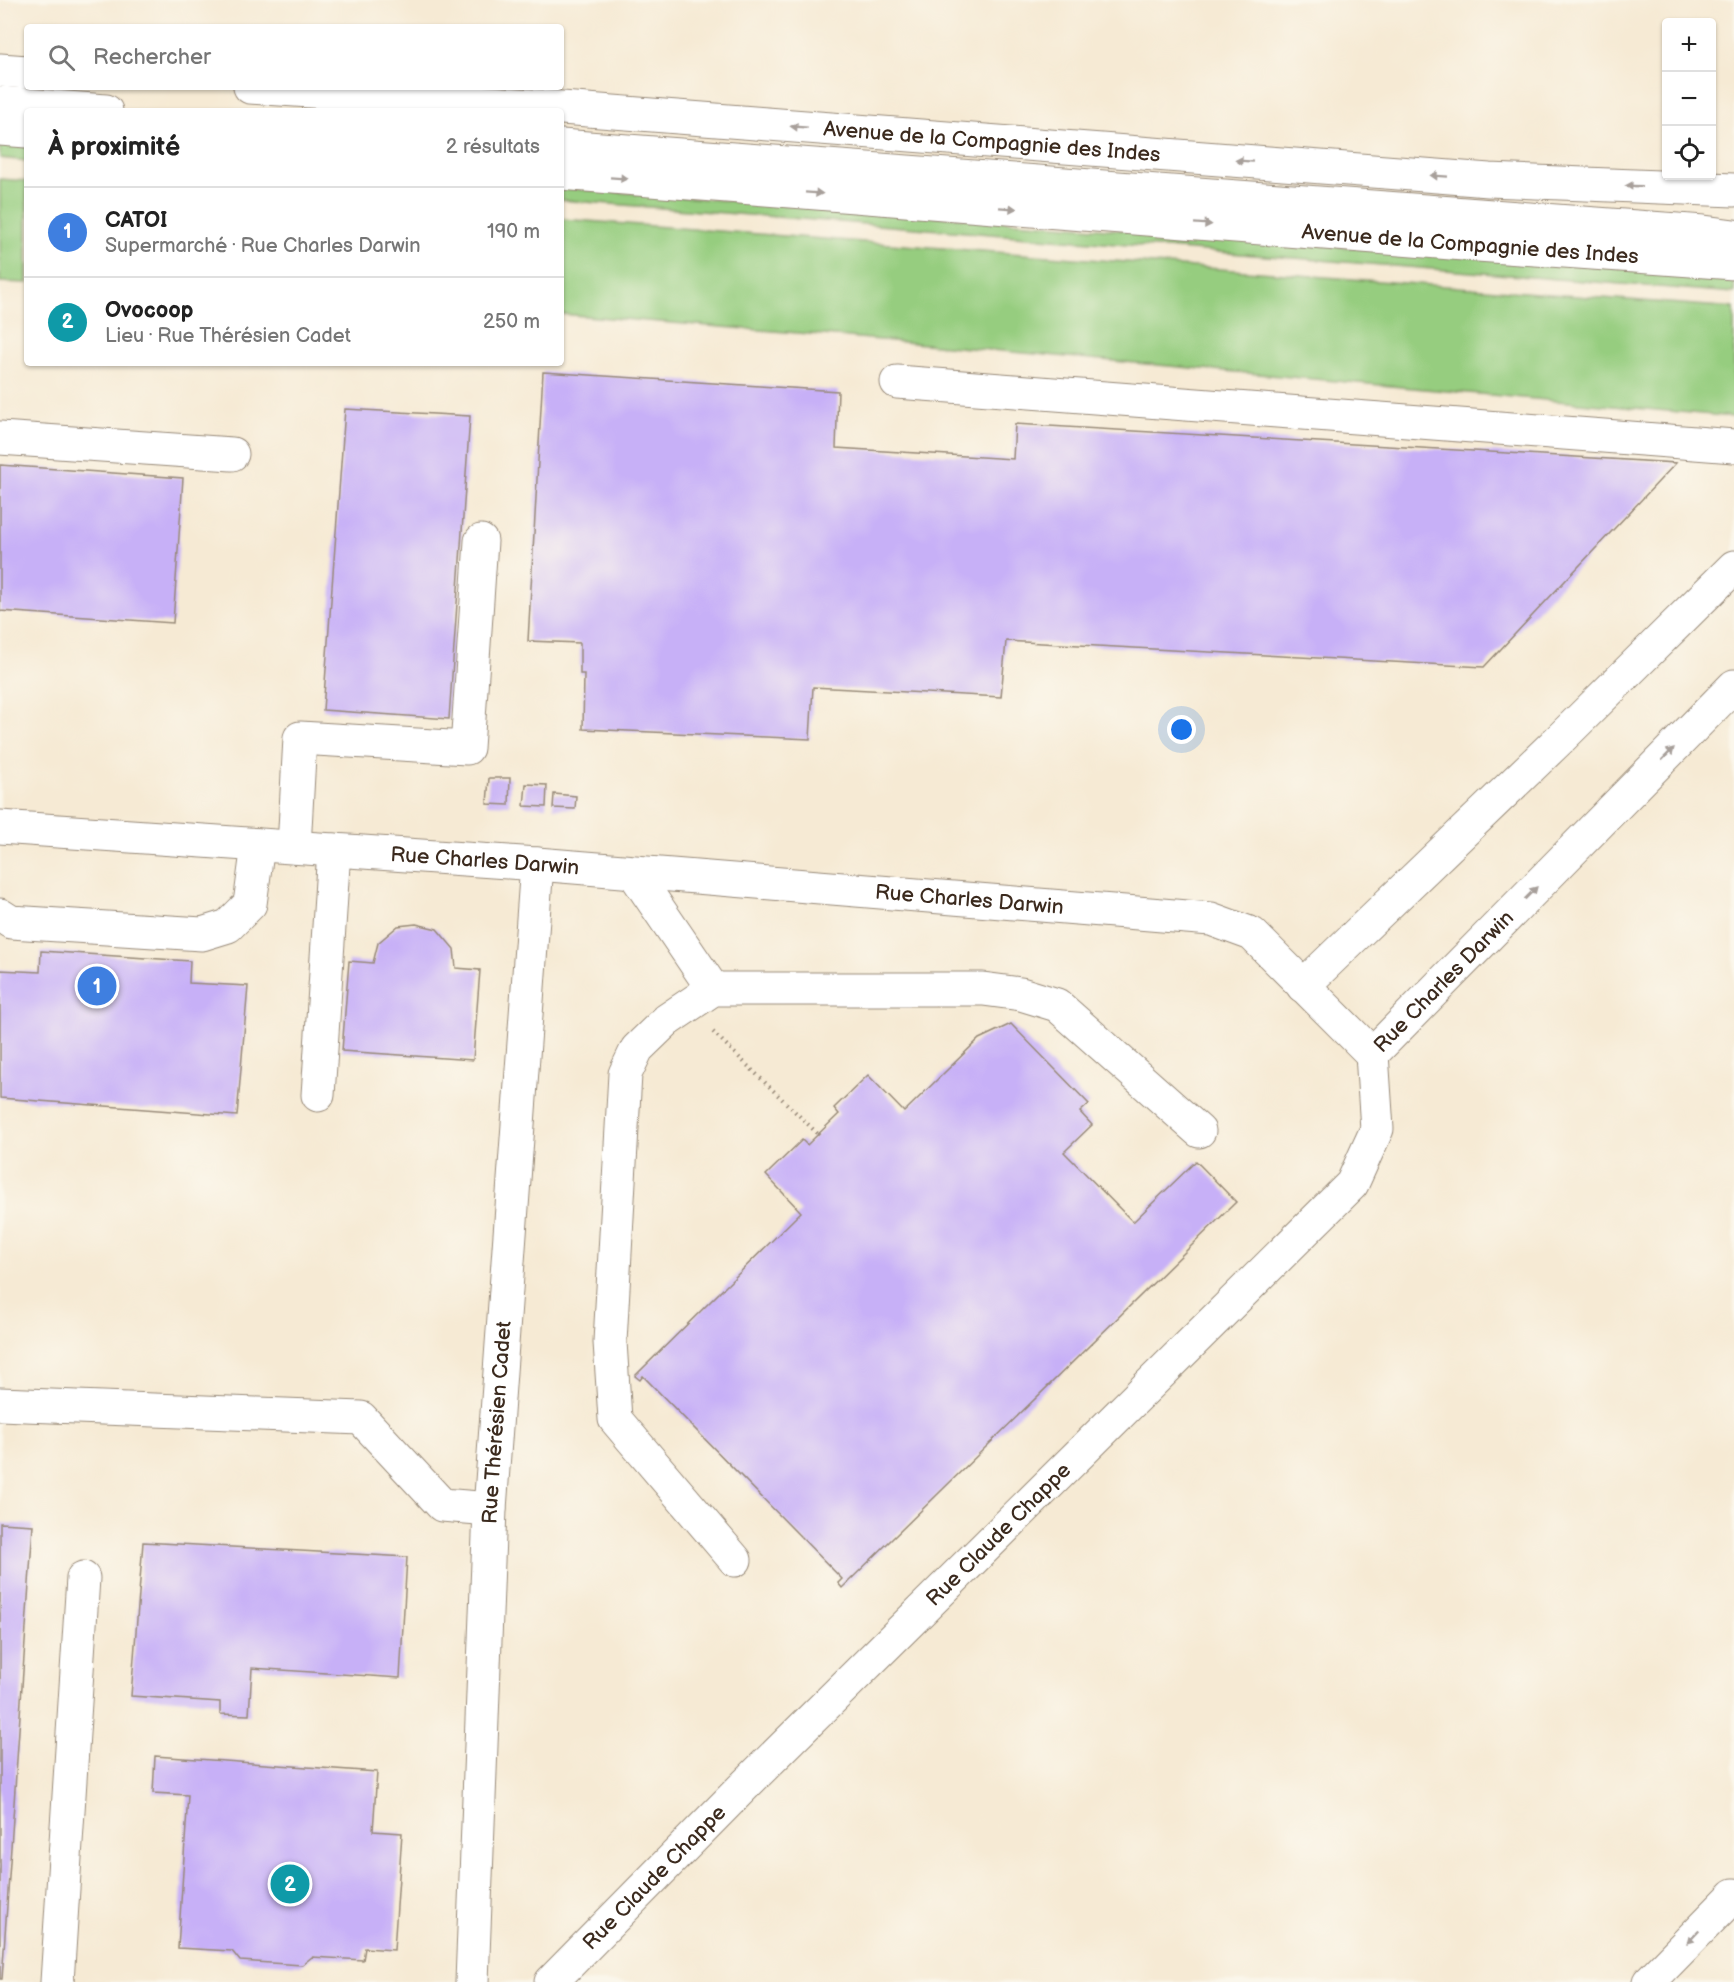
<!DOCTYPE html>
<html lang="fr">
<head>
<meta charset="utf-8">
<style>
  body { margin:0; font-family:"Balsamiq Sans",sans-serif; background:#f6f6f6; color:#222 }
  .controls { position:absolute; right:18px; top:18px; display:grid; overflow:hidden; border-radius:6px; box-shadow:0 2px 4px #0004 }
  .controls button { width:54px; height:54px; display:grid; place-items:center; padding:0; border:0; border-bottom:2px solid #e0e0e0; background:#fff; color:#222; font:30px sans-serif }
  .you { position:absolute; left:1182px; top:730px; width:21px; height:21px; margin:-15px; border:4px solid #fff; border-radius:50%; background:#1a73e8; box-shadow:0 0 0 9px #1a73e833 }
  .badge { display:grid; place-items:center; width:39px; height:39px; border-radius:50%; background:#d93025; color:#fff; font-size:20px; font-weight:700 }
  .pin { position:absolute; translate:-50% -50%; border:3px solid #fff; box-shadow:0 2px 6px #0006 }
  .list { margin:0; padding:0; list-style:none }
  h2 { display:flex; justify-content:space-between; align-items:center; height:78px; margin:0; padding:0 24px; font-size:26px }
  h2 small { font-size:20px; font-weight:400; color:#767676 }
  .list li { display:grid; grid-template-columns:39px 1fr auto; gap:18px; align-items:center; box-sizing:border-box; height:90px; padding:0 24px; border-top:2px solid #e0e0e0 }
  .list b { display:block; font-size:22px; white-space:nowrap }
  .list p { margin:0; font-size:20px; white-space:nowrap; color:#767676 }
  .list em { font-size:20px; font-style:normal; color:#767676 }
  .icon { flex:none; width:33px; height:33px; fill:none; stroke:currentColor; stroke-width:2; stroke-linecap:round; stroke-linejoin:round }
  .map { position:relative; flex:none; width:1734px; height:1982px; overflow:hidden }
  .search { position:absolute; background:#fff; box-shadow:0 2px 4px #0004; left:24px; top:24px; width:540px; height:66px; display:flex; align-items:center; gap:15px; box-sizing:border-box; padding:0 21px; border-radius:6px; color:#767676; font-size:22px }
  .panel { position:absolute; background:#fff; box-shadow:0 2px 4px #0004; left:24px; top:108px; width:540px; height:258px; border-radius:6px }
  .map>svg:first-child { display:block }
  .green { fill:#96cd7f; stroke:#687c4e; stroke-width:1.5 }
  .building { fill:#c7b0f7 }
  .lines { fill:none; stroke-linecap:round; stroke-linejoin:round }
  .minor-casing { stroke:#988a79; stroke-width:35 }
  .major-casing { stroke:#988a79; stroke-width:35 }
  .highway-casing { stroke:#988a79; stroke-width:35 }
  .path { stroke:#988a79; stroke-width:4; stroke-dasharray:1.5 4.5; stroke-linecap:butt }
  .minor { stroke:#fff; stroke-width:33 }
  .major { stroke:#fff; stroke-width:33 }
  .highway { stroke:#fff; stroke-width:33 }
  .oneway { fill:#a79f9a }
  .labels { text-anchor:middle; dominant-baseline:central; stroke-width:5; stroke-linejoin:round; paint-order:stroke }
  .street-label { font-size:21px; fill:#3b2a1e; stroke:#fbf7ec }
</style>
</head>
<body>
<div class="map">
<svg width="1734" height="1982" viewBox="0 0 1734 1982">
  <rect width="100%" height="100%" fill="#fbf7ec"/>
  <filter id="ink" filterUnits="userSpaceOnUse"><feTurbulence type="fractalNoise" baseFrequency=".0167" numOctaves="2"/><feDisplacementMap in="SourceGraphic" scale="12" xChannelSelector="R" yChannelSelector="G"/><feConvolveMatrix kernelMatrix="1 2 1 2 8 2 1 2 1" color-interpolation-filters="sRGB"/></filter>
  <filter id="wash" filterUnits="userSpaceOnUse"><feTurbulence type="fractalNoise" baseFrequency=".008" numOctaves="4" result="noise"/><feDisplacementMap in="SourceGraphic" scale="24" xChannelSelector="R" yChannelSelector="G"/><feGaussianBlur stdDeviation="1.35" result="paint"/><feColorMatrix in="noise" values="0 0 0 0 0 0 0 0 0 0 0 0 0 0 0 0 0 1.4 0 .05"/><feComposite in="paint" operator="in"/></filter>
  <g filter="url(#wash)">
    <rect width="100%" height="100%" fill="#f6ead4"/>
    <!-- green -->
    <path class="green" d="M0,144L27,146V161L0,158Z
      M0,179L27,181V283L0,282Z
      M561,188L1734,276V293L561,200Z
      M561,219L1734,308V417L848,337L561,314Z"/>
    <g id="blocks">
      <!-- building -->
      <path class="building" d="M543,372L838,391L836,448L1013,459L1015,424L1676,463L1484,667L1006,641L1001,697L813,687L810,739L583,729L584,674H580V643L528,641Z
        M345,409L470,416L449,719L323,710Z
        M0,465L183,478L173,623L0,611Z
        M489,778H510L509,805L487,804Z
        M526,784L547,785L546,807L524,806Z
        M554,794L576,796L575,809L553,808Z
        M416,924L437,929L454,949L456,968L480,970L473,1060L342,1051L349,961L373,963L378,943L398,926Z
        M41,951L190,961L189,983L248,986L237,1116L0,1098V970L40,972Z
        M1011,1024L1089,1104L1080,1112L1092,1125L1064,1152L1133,1222L1196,1161L1236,1202L842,1588L838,1583L842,1579L643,1376L640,1380L635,1376L801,1212L766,1175L802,1140L807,1145L839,1114L834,1108L868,1075L904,1112L979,1039Z
        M0,1523L33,1525L2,1979H0Z
        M143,1542L407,1557L400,1678L252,1668L249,1715L220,1714V1702L131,1696Z
        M155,1756L377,1772L373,1831L402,1833L394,1950L365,1948L363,1960L312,1957L302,1965L240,1961L232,1951L178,1948L188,1795L153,1793Z"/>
    </g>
  </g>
  <g filter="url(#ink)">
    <use href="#blocks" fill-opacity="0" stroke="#988a79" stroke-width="1.5"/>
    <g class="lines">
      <!-- minor casing -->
      <g class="minor-casing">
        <g id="minor">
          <path d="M0,103L106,111"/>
          <path d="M561,146L1704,232L1734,236"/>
          <path d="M897,382L1734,446"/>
          <path d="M0,438L232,454"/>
          <path id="s1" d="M0,827L537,864L1211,919L1252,934L1372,1054"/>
          <path d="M294,847L300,738L467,748L481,541"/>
          <path d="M634,873L713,989"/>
          <path d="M0,915L11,922L202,934L228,926L250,904L258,845"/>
          <path d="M1303,986L1561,738L1734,567"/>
          <path id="s2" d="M1372,1054L1734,686"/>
          <path d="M318,1095L334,850"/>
          <path d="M0,1404L361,1418L442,1505L490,1509"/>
          <path d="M735,1560L615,1419L610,1342L625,1074L637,1049L667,1020L713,989H983L1021,994L1057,1005L1199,1131"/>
          <path d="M57,1982L83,1578"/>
          <path id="s3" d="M472,1982L490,1509L537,864"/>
          <path id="s4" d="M551,1982L745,1785L1352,1184L1377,1129L1372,1054"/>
        </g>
      </g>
      <!-- major casing -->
      <g class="major-casing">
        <g id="major">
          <path d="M0,70L27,72"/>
          <path id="s5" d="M250,87L536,106L1489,180L1734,190"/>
          <path d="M0,129L27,131"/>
          <path id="s6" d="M561,173L1464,244L1734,263"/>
        </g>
      </g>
      <!-- highway casing -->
      <g class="highway-casing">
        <path id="highway" d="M1649,1982L1734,1895"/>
      </g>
      <!-- path -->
      <path class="path" d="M713,1032L818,1134"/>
      <!-- minor -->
      <use href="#minor" class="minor"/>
      <!-- major -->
      <use href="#major" class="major"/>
      <!-- highway -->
      <use href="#highway" class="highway"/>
    </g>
    <!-- one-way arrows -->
    <defs><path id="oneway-solid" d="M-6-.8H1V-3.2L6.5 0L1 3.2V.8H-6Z" transform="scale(1.5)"/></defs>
    <g class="oneway">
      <use href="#oneway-solid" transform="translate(799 127) rotate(-176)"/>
      <use href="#oneway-solid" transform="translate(1244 161) rotate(-176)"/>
      <use href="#oneway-solid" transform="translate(1439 176) rotate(-176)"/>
      <use href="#oneway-solid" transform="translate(619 178) rotate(4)"/>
      <use href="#oneway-solid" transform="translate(1634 186) rotate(-178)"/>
      <use href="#oneway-solid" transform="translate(814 193) rotate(4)"/>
      <use href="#oneway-solid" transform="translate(1008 208) rotate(4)"/>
      <use href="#oneway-solid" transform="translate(1203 224) rotate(4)"/>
      <use href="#oneway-solid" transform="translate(1668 754) rotate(-45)"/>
      <use href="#oneway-solid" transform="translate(1531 893) rotate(-45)"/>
      <use href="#oneway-solid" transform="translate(1693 1937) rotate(134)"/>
    </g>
  </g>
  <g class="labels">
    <!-- street labels -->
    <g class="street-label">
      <text stroke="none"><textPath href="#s5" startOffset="744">Avenue de la Compagnie des Indes</textPath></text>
      <text stroke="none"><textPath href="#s6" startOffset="912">Avenue de la Compagnie des Indes</textPath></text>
      <text stroke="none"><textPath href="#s1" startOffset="486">Rue Charles Darwin</textPath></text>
      <text stroke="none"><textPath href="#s1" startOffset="972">Rue Charles Darwin</textPath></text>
      <text stroke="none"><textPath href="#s2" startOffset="102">Rue Charles Darwin</textPath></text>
      <text stroke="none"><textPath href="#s3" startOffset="560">Rue Thérésien Cadet</textPath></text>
      <text stroke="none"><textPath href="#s4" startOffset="633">Rue Claude Chappe</textPath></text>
      <text stroke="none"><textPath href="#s4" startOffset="147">Rue Claude Chappe</textPath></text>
    </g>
  </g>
</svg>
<div class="controls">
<button>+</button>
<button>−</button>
<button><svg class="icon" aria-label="locate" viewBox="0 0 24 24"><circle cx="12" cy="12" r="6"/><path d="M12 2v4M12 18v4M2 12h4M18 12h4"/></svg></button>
</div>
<div class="you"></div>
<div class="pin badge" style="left:97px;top:986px;background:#3f7fe0">1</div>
<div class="pin badge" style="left:290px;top:1884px;background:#0f9aa8">2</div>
<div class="search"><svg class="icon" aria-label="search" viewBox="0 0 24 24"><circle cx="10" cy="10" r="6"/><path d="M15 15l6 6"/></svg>Rechercher</div>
<section class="panel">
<h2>À proximité<small>2 résultats</small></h2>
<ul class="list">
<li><span class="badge" style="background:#3f7fe0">1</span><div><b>CATOI</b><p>Supermarché · Rue Charles Darwin</p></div><em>190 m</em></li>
<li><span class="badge" style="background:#0f9aa8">2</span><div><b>Ovocoop</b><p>Lieu · Rue Thérésien Cadet</p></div><em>250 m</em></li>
</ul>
</section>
</div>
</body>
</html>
